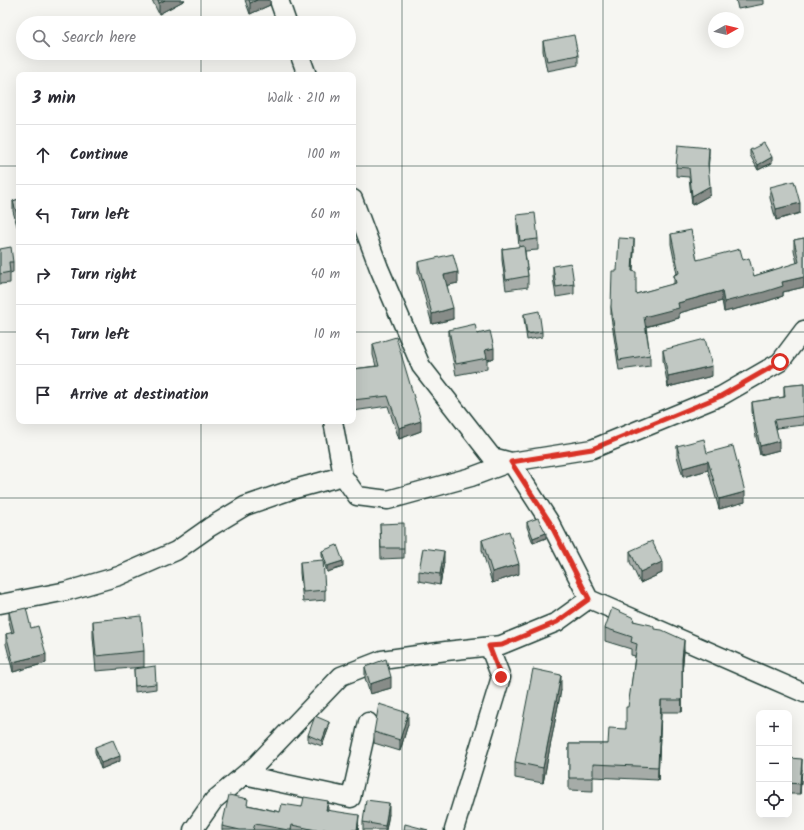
<!DOCTYPE html>
<html lang="en">
<head>
<meta charset="utf-8">
<style>
  body { margin:0; font-family:Kalam,sans-serif; background:#f7f7f7; color:#2b2b33 }
  .controls { position:absolute; right:12px; bottom:12px; display:grid; overflow:hidden; border-radius:8px; box-shadow:0 4px 16px #0002 }
  .controls button { width:36px; height:36px; display:grid; place-items:center; padding:0; border:0; border-bottom:1px solid #e1e1e2; background:#fff; color:#2b2b33; font:20px sans-serif }
  .compass { position:absolute; left:708px; top:12px; width:36px; height:36px; border-radius:50%; background:#fff; box-shadow:0 4px 16px #0002; rotate:82deg }
  .stop { position:absolute; width:12px; height:12px; margin:-9px; border:3px solid #d93025; border-radius:50%; background:#fff }
  .stop.end { background:#d93025; border-color:#fff; box-shadow:0 1px 4px #0008 }
  .list { margin:0; padding:0; list-style:none }
  h2 { display:flex; justify-content:space-between; align-items:center; height:52px; margin:0; padding:0 16px; font-size:17px }
  h2 small { font-size:13px; font-weight:400; color:#7c7c81 }
  .list li { display:grid; grid-template-columns:26px 1fr auto; gap:12px; align-items:center; box-sizing:border-box; height:60px; padding:0 16px; border-top:1px solid #e1e1e2 }
  .list b { display:block; font-size:15px; white-space:nowrap }
  .list em { font-size:13px; font-style:normal; color:#7c7c81 }
  .icon { flex:none; width:22px; height:22px; fill:none; stroke:currentColor; stroke-width:2; stroke-linecap:round; stroke-linejoin:round }
  .map { position:relative; flex:none; width:804px; height:830px; overflow:hidden }
  .search { position:absolute; background:#fff; box-shadow:0 4px 16px #0002; left:16px; top:16px; width:340px; height:44px; display:flex; align-items:center; gap:10px; box-sizing:border-box; padding:0 14px; border-radius:22px; color:#7c7c81; font-size:15px }
  .panel { position:absolute; background:#fff; box-shadow:0 4px 16px #0002; left:16px; top:72px; width:340px; height:352px; border-radius:8px }
  .map>svg:first-child { display:block }
  .lines { fill:none; stroke-linecap:round; stroke-linejoin:round }
  .minor-casing { stroke:#1f3d34; stroke-width:21 }
  .minor { stroke:#f6f6f2; stroke-width:18 }
  .wall { fill:#a6aca8; stroke:#1f3d34 }
  .shaded-wall { fill:#878c88; stroke:#1f3d34 }
  .building { fill:#c1c8c3; stroke:#1f3d34 }
  .route { stroke:#d93025; stroke-width:5 }
  .grid { fill:none; stroke:#1f3d34; stroke-width:1; stroke-opacity:0.55 }
</style>
</head>
<body>
<div class="map">
<svg width="804" height="830" viewBox="0 0 804 830">
  <rect width="100%" height="100%" fill="#f6f6f2"/>
  <filter id="ink" filterUnits="userSpaceOnUse"><feTurbulence type="fractalNoise" baseFrequency=".025" numOctaves="2"/><feDisplacementMap in="SourceGraphic" scale="8" xChannelSelector="R" yChannelSelector="G"/><feConvolveMatrix kernelMatrix="1 2 1 2 8 2 1 2 1" color-interpolation-filters="sRGB"/></filter>
  <g filter="url(#ink)">
    <g class="lines">
      <!-- minor casing -->
      <g class="minor-casing">
        <path id="minor" d="M279,0L287,23
          M299,53L307,75
          M353,199L379,268L421,366L492,457L511,462L549,521L589,599L804,693
          M333,421L343,476L357,496L388,500L471,477L511,462L592,449L721,396L780,362L804,330
          M0,604L67,591L119,576L176,551L210,527L245,506L291,490L343,476
          M244,775L351,798L368,722
          M193,830L214,800L256,765L341,676L382,660L446,651L501,645L557,622L589,599
          M454,830L501,677L489,646"/>
      </g>
      <!-- minor -->
      <use href="#minor" class="minor"/>
    </g>
    <!-- wall -->
    <path class="wall" d="M152,0H185L159,14Z
      M245,0H270V5L250,14Z
      M736,0H764V4L738,9Z
      M543,41L578,55V65L547,71L543,51Z
      M750,150L772,163L758,170L750,155Z
      M709,157L708,168L710,195L692,205L689,177L676,176V167Z
      M770,187L800,213L776,220L770,198Z
      M19,199V233L13,211V201Z
      M517,215L538,239V250L525,251L528,276V287L506,290L502,260V249L519,247L517,225Z
      M671,234L697,260H743L754,276L797,263L794,250V240L804,238V287L783,292V296L764,302L724,312L722,301L679,313V318L646,327L650,355V366L619,370L611,317V307L617,271L634,249L633,271L636,294L674,284V275L677,274L671,244Z
      M0,249L13,262V272L10,273V283L0,284Z
      M418,262L458,283L447,285L453,319L432,324L418,273Z
      M553,266L574,284V294L556,297L553,277Z
      M524,314L542,332V337L527,340L524,319Z
      M449,330L477,334L494,358L487,360V369L456,375L449,340Z
      M373,344L421,431L399,439L388,406L353,411V369L376,366L373,355Z
      M663,350L712,376L668,387L663,360Z
      M804,384V425L776,428L779,450L760,455L755,432L752,411V402L784,397V386Z
      M677,446L707,453L745,502L719,509L708,470L683,477L677,456Z
      M527,522L546,538L533,543L527,527Z
      M380,524L404,548V558L381,559Z
      M482,540L519,574L492,583L482,550Z
      M322,551L343,567L327,572L322,556Z
      M630,551L662,573L640,583L630,562Z
      M300,562L325,590V600L303,602L300,573Z
      M444,562L440,585L419,581V571Z
      M9,612L31,628L46,663L13,672L6,644V634L12,633L9,621Z
      M93,621L144,651V667L96,671L93,637Z
      M634,621L654,629L684,652L682,671V712H661L658,780L593,777V791L569,790V744H608L626,729L635,656L631,655V649L605,641V628Z
      M365,667L391,688L370,694L365,678Z
      M134,669L156,684V689L135,692Z
      M561,690L543,783L515,778V762Z
      M408,724L400,751L374,743V732Z
      M329,727L322,746L308,741V735Z
      M95,747L120,761L101,769L95,752Z
      M789,758L802,769L800,794H789Z
      M248,805L280,812L302,807L328,811L359,825L358,830H222V826Z
      M389,814L386,830H363V822Z"/>
    <!-- shaded-wall -->
    <path class="shaded-wall" d="M165,0H185L159,14V3Z
      M257,0H270V5L250,14V3Z
      M709,148V157L708,173V164Z
      M772,157V163L758,170V165Z
      M710,186V195L692,205V196Z
      M800,203V213L776,220V209Z
      M634,239V249L632,282V271Z
      M458,272V283L444,286V275Z
      M804,277V287L783,292V296L764,302L724,312V302L782,282Z
      M722,291V301L679,313V318L644,327V317L678,303Z
      M453,308V319L432,324V314Z
      M494,348V358L487,360L485,350Z
      M712,366V376L668,387V376Z
      M421,421V431L399,439V428Z
      M779,441V450L760,455V446Z
      M708,461V470L683,477V468Z
      M745,492V502L719,509V499Z
      M546,533V538L533,543V538Z
      M444,551V562L440,585V574Z
      M343,561V567L327,572V566Z
      M662,562V573L640,583V572Z
      M519,564V574L492,583V572Z
      M684,640V652L682,671V712V659Z
      M46,654V663L13,672V662Z
      M561,675V690L543,783V768Z
      M391,677V688L370,694V684Z
      M661,700V712L658,780V767Z
      M408,713V724L400,751V740Z
      M329,722V727L322,746V741Z
      M120,756V761L101,769V763Z
      M802,759V769L800,794V784Z
      M328,801V812L326,810Z
      M389,803V814L386,830H385V826Z
      M359,815L358,830H357Z"/>
    <!-- building -->
    <path class="building" d="M158,0H165L159,3Z
      M249,0H257L250,3Z
      M574,35L578,55L547,61L543,41Z
      M764,143L772,157L758,165L750,150Z
      M678,145L709,148L708,164L710,186L692,196L689,168L676,167Z
      M794,181L800,203L776,209L770,187Z
      M19,199V222L13,201Z
      M535,213L538,239L520,241L517,215Z
      M691,230L697,260L740,249L743,260L749,258L754,276L799,262L794,240L804,238V277L782,282L783,286L764,292L724,302L722,291L678,303L679,308L644,317L650,355L619,360L611,307L612,271H617L619,238L634,239L632,271L636,272V294L676,283L674,275L679,273L671,234Z
      M524,246L528,276L506,280L502,249Z
      M11,247L13,262H9L10,272L0,274V249Z
      M453,254L458,272L444,275L453,308L432,314L418,262Z
      M571,263L574,284L556,287L553,266Z
      M539,311L542,332L527,334L524,314Z
      M475,324L477,334L490,331L494,348L485,350L487,358L456,364L449,330Z
      M396,337L421,421L399,428L388,396L353,400V369L379,366L373,344Z
      M705,339L712,366L668,376L663,350Z
      M804,384V416L774,420L779,441L760,446L755,423L752,402L785,397L784,386Z
      M704,439L707,453L733,446L745,492L719,499L708,461L683,468L677,446Z
      M538,518L546,533L533,538L527,522Z
      M404,523V548H381L380,524Z
      M509,531L519,564L492,572L482,540Z
      M652,541L662,562L640,572L630,551Z
      M337,545L343,561L327,566L322,551Z
      M423,548L444,551L440,574L419,571Z
      M323,560L325,590L303,592L300,562Z
      M26,608L31,628L38,626L46,654L13,662L6,634L14,632L9,612Z
      M612,608L634,618L633,621L651,625L654,627V629L662,630L684,640L682,659V700H661L658,767L593,764V778H569V744H608L609,728L626,729V707H628L637,644L631,642L632,637L605,628Z
      M141,616L144,651L96,656L93,621Z
      M386,659L391,677L370,684L365,667Z
      M155,666L156,684L135,686L134,669Z
      M533,669L561,675L543,768L515,762Z
      M379,704L408,713L400,740L374,732Z
      M315,716L329,722L322,741L308,735Z
      M113,740L120,756L101,763L95,747Z
      M789,758L802,759L800,784L789,783Z
      M229,795L248,799L247,805L280,812L282,804L302,807L304,797L328,801L326,810L359,815L357,830H329L323,829L322,830H316L292,825L291,830H288L255,824L253,830H240L222,826Z
      M366,800L389,803L385,826L363,822Z
      M405,824L428,830H404Z"/>
  </g>
  <g class="lines" filter="url(#ink)">
    <!-- route -->
    <path class="route" d="M501,677L489,646L502,645L557,622L589,599L549,521L511,462L592,449L721,396L780,362"/>
  </g>
  <!-- grid -->
  <path class="grid" d="M201,0V23M402,0V830M603,0V830M201,53V75M0,166H19M353,166H804M0,332H19M353,332H804M201,421V830M0,498H804M0,664H804"/>
</svg>
<div class="controls">
<button>+</button>
<button>−</button>
<button><svg class="icon" aria-label="locate" viewBox="0 0 24 24"><circle cx="12" cy="12" r="6"/><path d="M12 2v4M12 18v4M2 12h4M18 12h4"/></svg></button>
</div>
<svg class="compass" viewBox="-18 -18 36 36"><path d="M0-13l5 13h-10z" fill="#e53935"/><path d="M0 13l5-13h-10z" fill="#7c7c81"/></svg>
<div class="stop" style="left:780px;top:362px"></div>
<div class="stop end" style="left:501px;top:677px"></div>
<div class="search"><svg class="icon" aria-label="search" viewBox="0 0 24 24"><circle cx="10" cy="10" r="6"/><path d="M15 15l6 6"/></svg>Search here</div>
<section class="panel">
<h2>3 min<small>Walk · 210 m</small></h2>
<ul class="list">
<li><svg class="icon" aria-label="ahead" viewBox="0 0 24 24"><path d="M12 20V5M6 11l6-6 6 6"/></svg><div><b>Continue</b></div><em>100 m</em></li>
<li><svg class="icon" aria-label="left" viewBox="0 0 24 24"><path d="M17 20v-9H6M10 6l-5 5 5 5"/></svg><div><b>Turn left</b></div><em>60 m</em></li>
<li><svg class="icon" aria-label="right" viewBox="0 0 24 24"><path d="M7 20v-9h11M14 6l5 5-5 5"/></svg><div><b>Turn right</b></div><em>40 m</em></li>
<li><svg class="icon" aria-label="left" viewBox="0 0 24 24"><path d="M17 20v-9H6M10 6l-5 5 5 5"/></svg><div><b>Turn left</b></div><em>10 m</em></li>
<li><svg class="icon" aria-label="arrive" viewBox="0 0 24 24"><path d="M6 21V4h12l-3 4 3 4H6"/></svg><div><b>Arrive at destination</b></div></li>
</ul>
</section>
</div>
</body>
</html>
